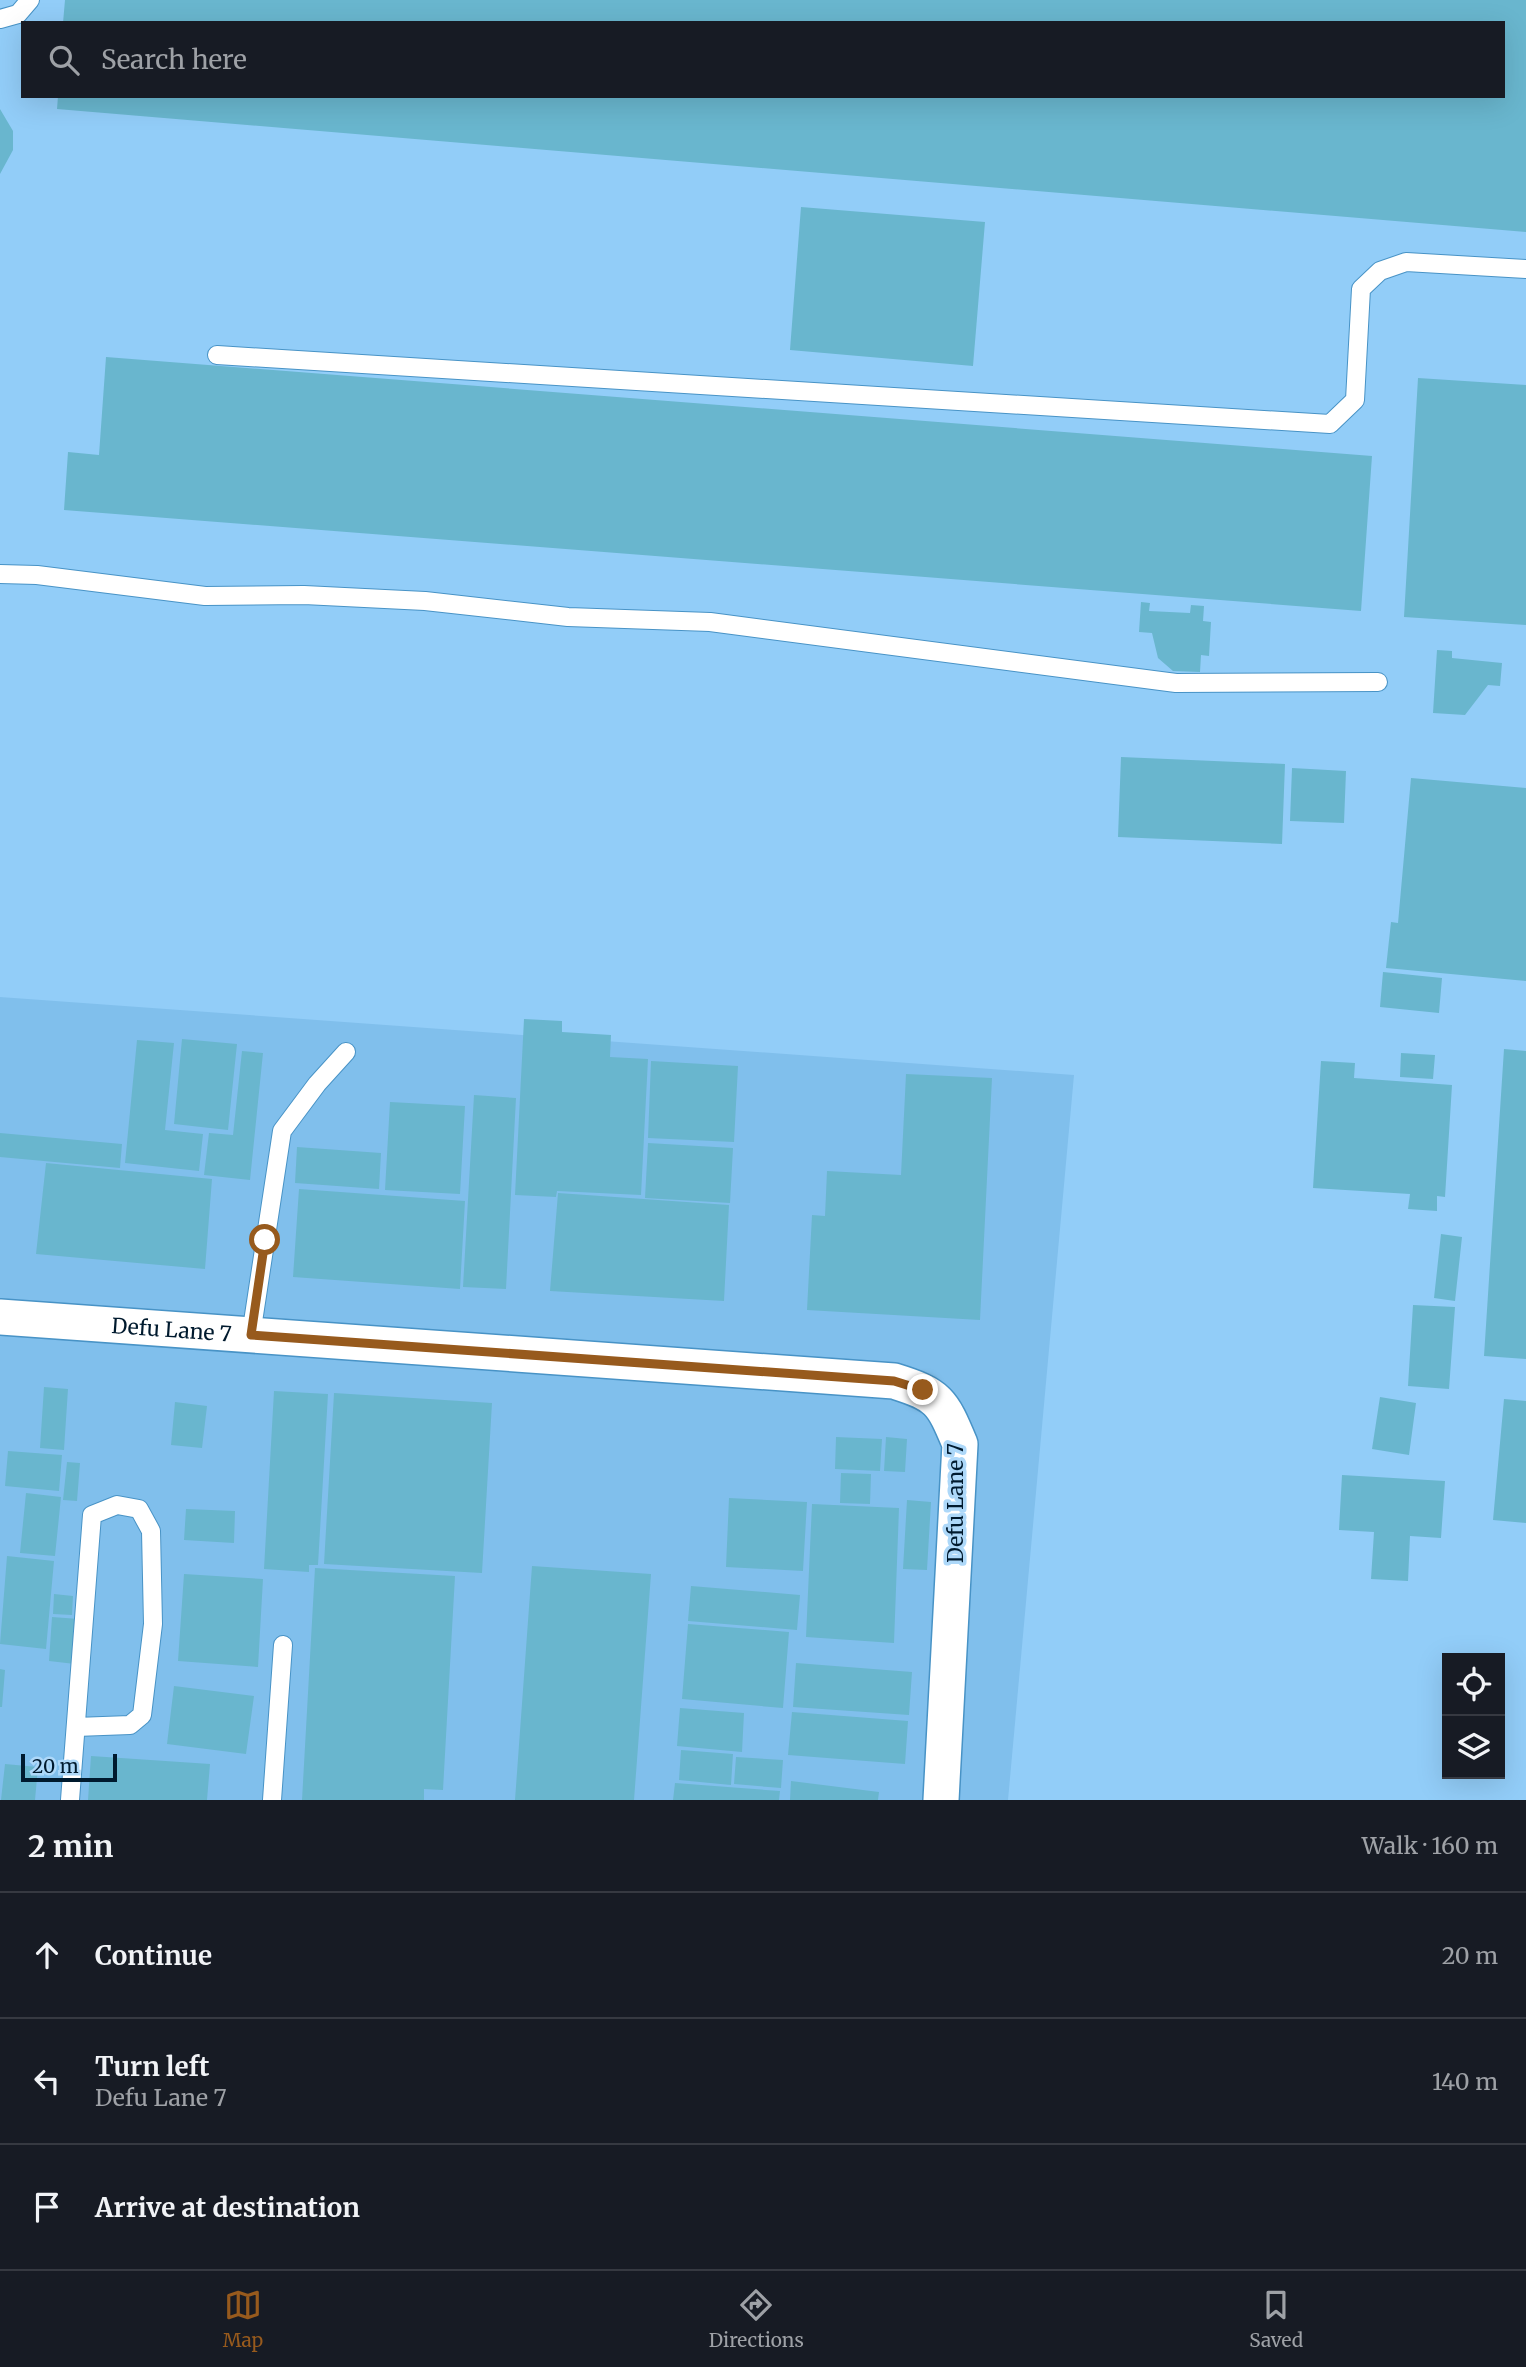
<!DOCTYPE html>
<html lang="en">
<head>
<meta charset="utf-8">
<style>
  body { margin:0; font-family:Merriweather,serif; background:#20242c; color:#f1f3f6 }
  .controls { position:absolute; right:21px; bottom:21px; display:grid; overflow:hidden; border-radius:0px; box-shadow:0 7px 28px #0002 }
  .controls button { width:63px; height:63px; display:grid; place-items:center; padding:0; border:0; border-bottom:2px solid #363941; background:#171b24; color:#f1f3f6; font:35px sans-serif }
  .scale { position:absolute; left:21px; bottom:18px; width:96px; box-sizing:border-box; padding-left:7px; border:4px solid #001a2e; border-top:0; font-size:19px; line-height:24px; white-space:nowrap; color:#001a2e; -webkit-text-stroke:5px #add8f9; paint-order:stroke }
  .stop { position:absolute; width:21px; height:21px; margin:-16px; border:5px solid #975a1d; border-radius:50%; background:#fff }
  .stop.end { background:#975a1d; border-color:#fff; box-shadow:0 2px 7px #0008 }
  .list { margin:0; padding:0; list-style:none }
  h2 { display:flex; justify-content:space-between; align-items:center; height:91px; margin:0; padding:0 28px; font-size:30px }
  h2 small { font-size:23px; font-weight:400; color:#9ea1a6 }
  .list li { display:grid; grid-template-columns:46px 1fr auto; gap:21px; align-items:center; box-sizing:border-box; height:126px; padding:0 28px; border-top:2px solid #363941 }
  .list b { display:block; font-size:26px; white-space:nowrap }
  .list p { margin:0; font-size:23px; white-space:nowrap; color:#9ea1a6 }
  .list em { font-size:23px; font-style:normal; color:#9ea1a6 }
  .icon { flex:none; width:38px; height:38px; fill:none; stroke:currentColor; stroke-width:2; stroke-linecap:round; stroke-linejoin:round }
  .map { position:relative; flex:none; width:1526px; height:1800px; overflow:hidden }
  .search { position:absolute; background:#171b24; box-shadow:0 7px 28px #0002; left:21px; right:21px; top:21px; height:77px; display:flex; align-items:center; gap:18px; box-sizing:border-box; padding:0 24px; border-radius:0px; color:#9ea1a6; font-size:26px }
  .sheet { height:469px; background:#171b24 }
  nav { display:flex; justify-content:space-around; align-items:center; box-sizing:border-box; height:98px; border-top:2px solid #363941; background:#171b24; font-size:19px; color:#9ea1a6 }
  nav a { display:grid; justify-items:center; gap:4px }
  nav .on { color:#975a1d }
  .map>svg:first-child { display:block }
  .built { fill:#80bfec }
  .building { fill:#69b6ce }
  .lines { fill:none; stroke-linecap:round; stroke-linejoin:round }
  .service-casing { stroke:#4893c6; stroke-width:20 }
  .minor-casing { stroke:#4893c6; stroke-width:38 }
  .service { stroke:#fff; stroke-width:18 }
  .minor { stroke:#fff; stroke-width:35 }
  .route { stroke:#975a1d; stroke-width:9 }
  .labels { text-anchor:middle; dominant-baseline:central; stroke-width:7; stroke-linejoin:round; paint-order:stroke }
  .street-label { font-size:21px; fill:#001a2e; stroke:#add8f9 }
</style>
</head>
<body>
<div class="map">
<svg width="1526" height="1800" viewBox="0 0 1526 1800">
  <rect width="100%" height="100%" fill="#92cdf8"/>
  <!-- built -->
  <path class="built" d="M0,997L1074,1075L1008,1800H0Z"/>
  <!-- building -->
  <path class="building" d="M65,0H1526V232L57,109L58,96H1503V23H63Z
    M0,109L13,131V150L0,174Z
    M801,207L985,222L973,366L790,350Z
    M106,357L1372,456L1361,611L64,510L68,452L99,455Z
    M1418,378L1526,385V625L1404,617Z
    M1141,602L1150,603L1149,611L1190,613L1191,605L1204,606L1203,621L1211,622L1209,656L1201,655L1200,672L1173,671L1158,658L1152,633L1139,632Z
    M1437,650L1452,651V658L1502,663L1500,686L1488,685L1465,715L1433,713Z
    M1121,757L1285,764L1282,844L1118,837Z
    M1292,768L1346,771L1344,823L1290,821Z
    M1411,778L1526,788V981L1386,968L1391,922L1398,923Z
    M1383,972L1442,978L1439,1013L1380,1007Z
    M524,1019L562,1021V1032L611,1035L610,1057L648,1059L641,1195L557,1191L556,1197L515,1195Z
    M182,1039L237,1044L228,1130L174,1124Z
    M137,1040L174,1043L165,1130L203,1134L199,1171L125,1163Z
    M1504,1049L1526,1051V1359L1484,1356Z
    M242,1051L263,1053L250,1180L204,1175L209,1133L233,1135Z
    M1401,1053L1435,1055L1433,1079L1400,1077Z
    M651,1061L738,1066L734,1142L648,1138Z
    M1321,1061L1355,1063L1354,1078L1452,1085L1445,1197L1437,1196V1211L1408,1209L1410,1194L1313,1188Z
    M906,1074L992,1078L980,1320L807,1310L812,1215L825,1216L827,1171L901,1175Z
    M474,1095L516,1098L506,1289L463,1287Z
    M390,1102L465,1106L460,1194L385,1190Z
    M0,1133L122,1144L120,1168L0,1157Z
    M648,1143L733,1148L730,1203L645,1198Z
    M297,1147L381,1153L379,1189L295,1183Z
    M46,1163L212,1179L205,1269L36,1254Z
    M299,1189L465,1201L460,1289L293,1277Z
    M558,1193L729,1205L724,1301L550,1291Z
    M1441,1234L1462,1237L1455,1301L1434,1298Z
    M1413,1305L1455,1307L1449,1389L1408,1386Z
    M44,1387L68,1389L64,1450L40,1448Z
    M274,1391L328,1394L318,1565H309V1572L264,1569Z
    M334,1393L492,1403L482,1573L324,1564Z
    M1380,1397L1416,1403L1409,1455L1372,1449Z
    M1504,1399L1526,1401V1523L1493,1520Z
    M175,1402L207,1406L202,1448L171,1445Z
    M836,1437L882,1439L880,1471L835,1469Z
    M886,1437L907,1439L905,1472L884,1471Z
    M8,1451L62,1455L59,1491L5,1486Z
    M67,1462L80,1463L77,1501L63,1500Z
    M841,1473L871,1474L870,1504L840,1503Z
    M1342,1475L1445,1481L1441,1538L1410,1536L1408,1581L1371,1579L1374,1532L1339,1530Z
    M26,1493L61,1497L55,1556L20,1553Z
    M729,1498L807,1502L803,1571L726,1567Z
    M907,1500L931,1502L927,1570L903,1569Z
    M812,1504L899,1508L894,1643L806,1637Z
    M186,1509L235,1511L234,1543L184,1540Z
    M7,1556L54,1561L46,1649L0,1644Z
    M532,1566L651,1574L634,1800H515Z
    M315,1568L455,1576L443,1790L424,1789V1800H302Z
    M184,1574L263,1579L258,1667L178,1661Z
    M691,1586L800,1595L797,1630L688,1621Z
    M54,1594L73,1596L72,1615L53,1614Z
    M52,1617L79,1619L75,1664L49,1661Z
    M688,1624L789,1632L783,1708L682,1699Z
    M796,1663L912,1672L909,1715L793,1707Z
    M0,1669L5,1670L2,1707H0Z
    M174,1686L254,1696L246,1754L167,1744Z
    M680,1708L744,1713L742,1752L677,1746Z
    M792,1712L908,1721L905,1764L788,1755Z
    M681,1750L733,1754L731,1785L679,1780Z
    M91,1756L210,1764L207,1800H88Z
    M736,1757L783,1760L781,1788L734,1784Z
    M5,1764L38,1767L35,1800H1Z
    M791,1781L879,1792L878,1800H790Z
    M675,1783L780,1791L779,1800H673Z"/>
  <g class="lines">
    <!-- service casing -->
    <g class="service-casing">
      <path id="service" d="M0,19L18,14L30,0
        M217,355L1330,424L1355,400L1361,289L1380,271L1406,262L1526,269
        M0,574L37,575L205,596L304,595L425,601L568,617L710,622L1176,683L1378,682
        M251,1335L282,1131L317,1084L346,1052
        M70,1800L92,1515L117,1505L139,1509L151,1531L153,1624L142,1715L130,1725L76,1727
        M272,1800L283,1645"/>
    </g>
    <!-- minor casing -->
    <g class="minor-casing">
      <g id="minor">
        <path id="s1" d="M0,1317L894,1381C939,1395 942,1401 960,1444L941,1800"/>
      </g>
    </g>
    <!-- service -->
    <use href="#service" class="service"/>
    <!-- minor -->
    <use href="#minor" class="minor"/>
  </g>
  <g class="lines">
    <!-- route -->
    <path class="route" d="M265,1240L251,1335L894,1381L923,1390"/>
  </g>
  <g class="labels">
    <!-- street labels -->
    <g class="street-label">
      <text stroke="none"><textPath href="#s1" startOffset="172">Defu Lane 7</textPath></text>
      <text transform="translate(955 1503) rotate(-90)">Defu Lane 7</text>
    </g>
  </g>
</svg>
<div class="controls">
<button><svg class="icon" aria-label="locate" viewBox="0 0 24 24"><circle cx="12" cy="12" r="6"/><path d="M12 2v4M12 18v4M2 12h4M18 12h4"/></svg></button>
<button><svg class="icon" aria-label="layers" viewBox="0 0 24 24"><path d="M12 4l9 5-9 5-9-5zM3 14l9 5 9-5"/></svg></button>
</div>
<div class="scale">20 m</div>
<div class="stop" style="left:265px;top:1240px"></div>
<div class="stop end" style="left:923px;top:1390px"></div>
<div class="search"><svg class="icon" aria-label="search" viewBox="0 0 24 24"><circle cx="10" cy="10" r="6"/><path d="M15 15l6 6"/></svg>Search here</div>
</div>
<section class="sheet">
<h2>2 min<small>Walk · 160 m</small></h2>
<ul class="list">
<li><svg class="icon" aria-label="ahead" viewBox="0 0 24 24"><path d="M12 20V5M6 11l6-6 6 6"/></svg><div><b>Continue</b></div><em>20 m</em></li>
<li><svg class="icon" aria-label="left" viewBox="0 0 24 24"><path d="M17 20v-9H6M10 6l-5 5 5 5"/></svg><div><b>Turn left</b><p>Defu Lane 7</p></div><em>140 m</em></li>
<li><svg class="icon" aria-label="arrive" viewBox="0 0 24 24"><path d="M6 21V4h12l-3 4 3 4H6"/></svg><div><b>Arrive at destination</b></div></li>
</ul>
</section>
<nav>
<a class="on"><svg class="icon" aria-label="map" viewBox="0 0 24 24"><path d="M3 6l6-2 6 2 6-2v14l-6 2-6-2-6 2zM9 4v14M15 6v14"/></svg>Map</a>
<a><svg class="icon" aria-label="directions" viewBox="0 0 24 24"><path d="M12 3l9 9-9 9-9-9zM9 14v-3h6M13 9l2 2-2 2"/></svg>Directions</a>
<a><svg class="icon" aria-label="saved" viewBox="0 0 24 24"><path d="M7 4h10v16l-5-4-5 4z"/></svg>Saved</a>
</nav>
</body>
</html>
